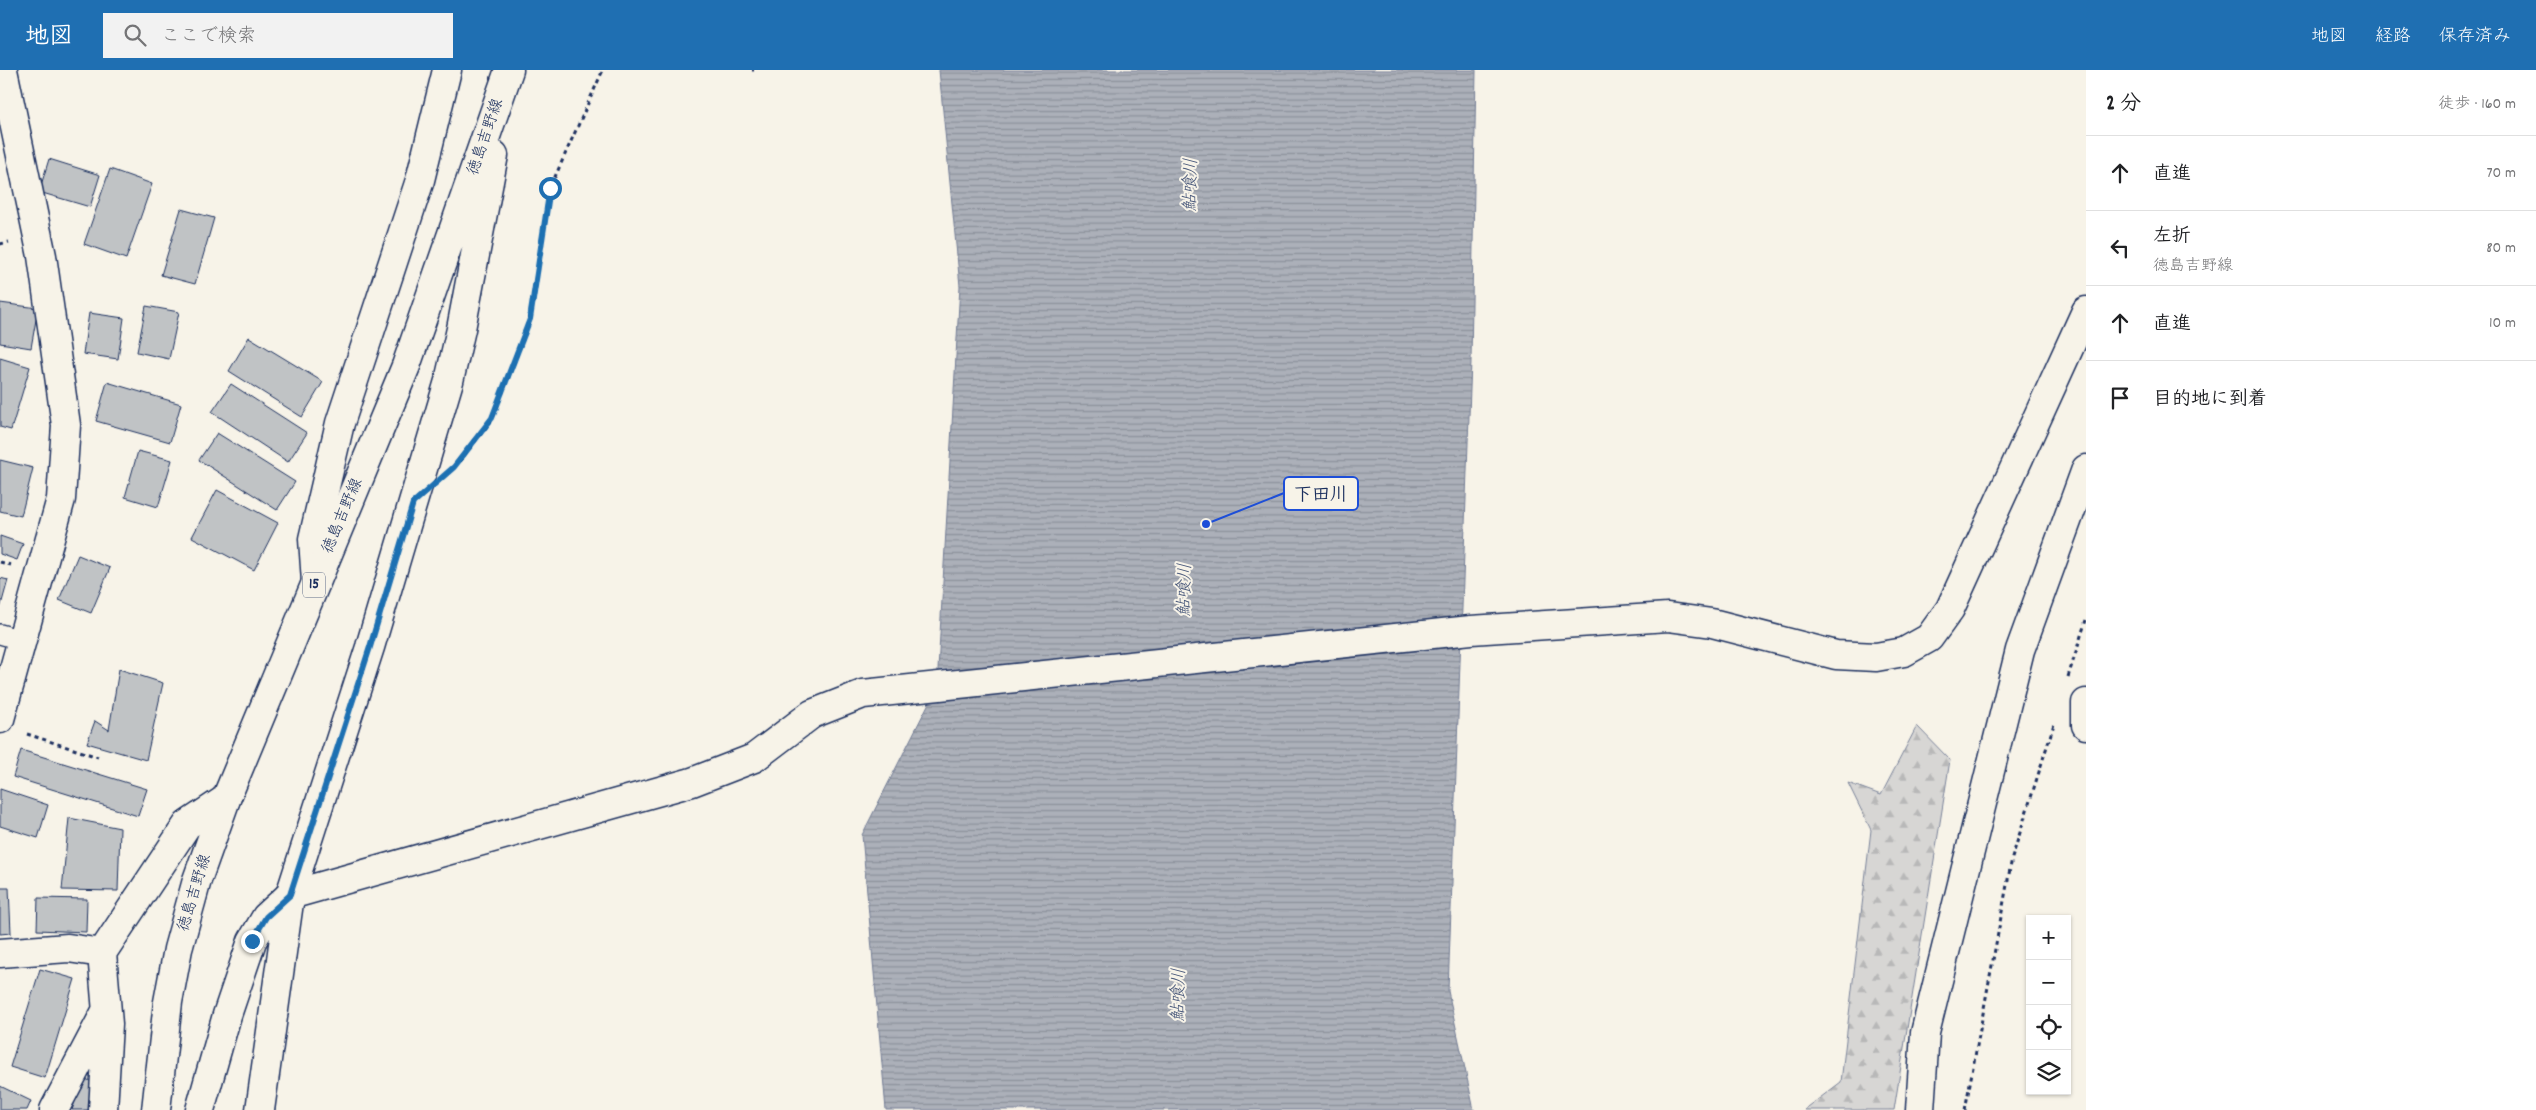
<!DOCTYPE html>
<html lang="ja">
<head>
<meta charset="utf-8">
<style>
  body { margin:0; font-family:Dekko,"Klee One",sans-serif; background:#f2f2f2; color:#202124 }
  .controls { position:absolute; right:15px; bottom:15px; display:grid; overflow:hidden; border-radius:0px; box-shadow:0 1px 4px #0004 }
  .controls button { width:45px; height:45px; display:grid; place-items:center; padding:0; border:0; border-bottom:1px solid #e0e0e0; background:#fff; color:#202124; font:25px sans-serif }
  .stop { position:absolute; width:15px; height:15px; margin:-11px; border:4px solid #1f6fb2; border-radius:50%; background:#fff }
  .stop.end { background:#1f6fb2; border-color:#fff; box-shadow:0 1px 5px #0008 }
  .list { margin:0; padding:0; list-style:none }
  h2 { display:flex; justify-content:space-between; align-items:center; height:65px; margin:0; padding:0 20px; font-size:21px }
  h2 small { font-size:16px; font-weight:400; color:#757577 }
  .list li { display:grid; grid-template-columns:32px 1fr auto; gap:15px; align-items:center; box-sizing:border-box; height:75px; padding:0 20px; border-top:1px solid #e0e0e0 }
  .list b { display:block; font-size:19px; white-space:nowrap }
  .list p { margin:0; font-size:16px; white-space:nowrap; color:#757577 }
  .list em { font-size:16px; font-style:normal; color:#757577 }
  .icon { flex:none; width:28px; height:28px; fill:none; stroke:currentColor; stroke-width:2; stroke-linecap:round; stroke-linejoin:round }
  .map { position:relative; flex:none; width:2086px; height:1040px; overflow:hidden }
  header { display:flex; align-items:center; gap:30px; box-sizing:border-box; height:70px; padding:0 25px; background:#1f6fb2; color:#fff }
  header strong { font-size:24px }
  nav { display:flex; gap:28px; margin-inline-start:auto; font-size:18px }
  .search { width:350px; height:45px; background:#f2f2f2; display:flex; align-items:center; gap:12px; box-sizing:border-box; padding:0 18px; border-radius:0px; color:#757577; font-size:19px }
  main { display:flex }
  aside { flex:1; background:#fff }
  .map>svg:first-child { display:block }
  .forest { fill:url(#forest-firs); stroke:#798299 }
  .water { fill:url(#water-rules); stroke:#727c95 }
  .building { fill:#c0c3c5; stroke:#1b2f5e }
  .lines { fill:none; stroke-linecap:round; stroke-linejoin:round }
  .service-casing { stroke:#1b2f5e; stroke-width:22 }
  .minor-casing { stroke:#1b2f5e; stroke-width:31 }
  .primary-casing { stroke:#1b2f5e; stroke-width:31 }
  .path { stroke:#1b2f5e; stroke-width:3; stroke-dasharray:4 4; stroke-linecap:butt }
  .service { stroke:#f7f3e8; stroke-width:19 }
  .minor { stroke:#f7f3e8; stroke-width:28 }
  .primary { stroke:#f7f3e8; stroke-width:28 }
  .route { stroke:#1f6fb2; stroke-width:6 }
  .labels { text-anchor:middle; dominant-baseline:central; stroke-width:4; stroke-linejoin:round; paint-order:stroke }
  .shield { fill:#f7f3e8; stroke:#5d6a87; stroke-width:1 }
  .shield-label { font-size:15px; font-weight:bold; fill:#1b2f5e }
  .street-label { font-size:16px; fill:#1b2f5e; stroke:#f7f3e8 }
  .water-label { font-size:18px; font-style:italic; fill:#465679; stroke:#f7f3e8 }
  .leader { fill:none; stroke:#1d4ed8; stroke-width:2 }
  .callout-dot { fill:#1d4ed8; stroke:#f7f3e8; stroke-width:2 }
  .callout { fill:#f7f3e8; stroke:#1d4ed8; stroke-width:2 }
  .callout-label { font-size:18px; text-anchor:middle; font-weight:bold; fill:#1b2f5e }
</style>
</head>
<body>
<header>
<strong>地図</strong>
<div class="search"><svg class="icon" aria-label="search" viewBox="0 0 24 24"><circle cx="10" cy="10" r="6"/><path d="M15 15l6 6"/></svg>ここで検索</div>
<nav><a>地図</a><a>経路</a><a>保存済み</a></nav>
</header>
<main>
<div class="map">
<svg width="2086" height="1040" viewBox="0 0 2086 1040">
  <defs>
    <pattern id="forest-firs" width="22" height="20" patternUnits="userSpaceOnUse" patternTransform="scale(1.25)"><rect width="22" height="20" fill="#d7d6d4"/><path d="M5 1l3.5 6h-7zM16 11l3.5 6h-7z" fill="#b8b8b8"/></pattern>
    <pattern id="water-rules" width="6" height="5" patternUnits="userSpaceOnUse" patternTransform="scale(1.25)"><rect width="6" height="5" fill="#acb0b9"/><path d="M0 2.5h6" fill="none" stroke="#8b909a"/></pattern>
  </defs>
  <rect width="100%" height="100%" fill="#f7f3e8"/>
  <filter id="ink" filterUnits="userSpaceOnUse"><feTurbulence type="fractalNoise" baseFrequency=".02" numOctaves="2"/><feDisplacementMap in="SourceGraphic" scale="10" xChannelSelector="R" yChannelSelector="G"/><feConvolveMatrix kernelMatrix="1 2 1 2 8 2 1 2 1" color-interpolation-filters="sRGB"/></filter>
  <g filter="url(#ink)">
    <!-- forest -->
    <path class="forest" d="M1917,656L1950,690L1894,1040H1804L1841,1012L1871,760L1848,713L1881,725Z"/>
    <!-- water -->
    <path class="water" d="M939,0H1476L1471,291L1448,921L1474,1040H886L862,765L937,617L960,216Z"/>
    <!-- building -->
    <path class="building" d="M49,89L100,105L90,137L39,122Z
      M110,99L152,114L126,189L84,174Z
      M181,139L214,148L195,214L161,205Z
      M0,233L38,238L31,278L0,273Z
      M146,236L179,242L169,289L137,282Z
      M89,243L124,248L118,289L83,284Z
      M249,267L323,312L302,347L229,301Z
      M0,288L30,297L11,360L0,357Z
      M107,312L181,334L170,372L96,351Z
      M231,314L307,363L288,392L212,342Z
      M217,363L295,412L277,440L199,390Z
      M138,381L172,390L158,437L125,427Z
      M0,390L33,398L21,446L0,441Z
      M217,420L278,453L254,500L192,467Z
      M0,466L23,474L17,490L0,484Z
      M78,485L110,498L91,543L59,530Z
      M0,508L8,510L0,539Z
      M119,599L163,613L146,690L87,673L95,651L109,660Z
      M21,680L147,719L138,746L13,707Z
      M0,719L48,735L38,768L0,756Z
      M69,748L120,758L118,821L62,820Z
      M0,818H9L11,863L0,864Z
      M38,828L87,829L86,862L37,860Z
      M40,899L75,909L45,1008L10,997Z
      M83,1008L95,1013L93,1040H72Z
      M0,1016L31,1031L27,1040H0Z"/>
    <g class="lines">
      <!-- service casing -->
      <g class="service-casing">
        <path id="service" d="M0,564L21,570"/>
      </g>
      <!-- minor casing -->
      <g class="minor-casing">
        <path id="minor" d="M316,512L313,469L340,353L420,110L447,0
          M2086,633V655
          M0,649L61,429L66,355L42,186L3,0
          M0,883L68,878L102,883L108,954L103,1040
          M102,883L187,755L226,729
          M54,1040L105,943
          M200,1040L227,945L252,871L266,847L290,825L692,712L754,688L812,644L863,624L1471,560L1668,547L1712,553L1836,585L1876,587L1904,582L1929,568L1950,539L2086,241
          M1920,1040L1925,963L2020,580L2086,399"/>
      </g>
      <!-- primary casing -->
      <g class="primary-casing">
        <path id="primary" d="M156,1040L168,932L178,879L197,810L226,729L406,296L509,0
          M260,1040L290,825L370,577L449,311L461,259L494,85"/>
      </g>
      <!-- path -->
      <path class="path" d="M752,0H754
        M0,174L9,172
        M459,391L492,349L530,249L550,118L603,0
        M0,492L11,495
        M2068,607L2086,550
        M27,664L98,687
        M1965,1040L2012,788L2054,654"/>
      <!-- service -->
      <use href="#service" class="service"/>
      <!-- minor -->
      <use href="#minor" class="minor"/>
      <!-- primary -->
      <use href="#primary" class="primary"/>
    </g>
  </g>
  <g class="lines" filter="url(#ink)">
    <!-- route -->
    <path class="route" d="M252,871L266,847L290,825L370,577L413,433L454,397L492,348L530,249L550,118"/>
  </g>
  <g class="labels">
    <!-- shield labels -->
    <rect class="shield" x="303" y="502.5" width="22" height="25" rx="4"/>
    <g class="shield-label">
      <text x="314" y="515">15</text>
    </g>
    <!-- street labels -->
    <g class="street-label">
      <text transform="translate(486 67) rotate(-71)">徳島吉野線</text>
      <text transform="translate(343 446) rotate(-67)">徳島吉野線</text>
      <text transform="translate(195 823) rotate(-73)">徳島吉野線</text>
    </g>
    <!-- water labels -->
    <g class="water-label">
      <text transform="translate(1192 115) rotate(-89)">鮎喰川</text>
      <text transform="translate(1186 520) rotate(-89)">鮎喰川</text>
      <text transform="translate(1180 925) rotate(-89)">鮎喰川</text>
    </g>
  </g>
  <!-- callouts -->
  <path class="leader" d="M1206 454L1284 423"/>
  <circle class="callout-dot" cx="1206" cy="454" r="5"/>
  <rect class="callout" x="1284" y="407" width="74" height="33" rx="5"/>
  <g class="callout-label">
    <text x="1321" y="430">下田川</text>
  </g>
</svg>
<div class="controls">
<button>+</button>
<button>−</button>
<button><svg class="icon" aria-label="locate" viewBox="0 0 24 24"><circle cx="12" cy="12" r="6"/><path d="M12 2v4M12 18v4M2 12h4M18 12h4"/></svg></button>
<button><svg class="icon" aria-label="layers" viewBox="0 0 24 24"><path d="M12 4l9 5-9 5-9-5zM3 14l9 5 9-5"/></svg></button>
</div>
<div class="stop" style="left:550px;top:118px"></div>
<div class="stop end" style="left:252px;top:871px"></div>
</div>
<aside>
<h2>2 分<small>徒歩 · 160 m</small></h2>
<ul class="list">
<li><svg class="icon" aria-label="ahead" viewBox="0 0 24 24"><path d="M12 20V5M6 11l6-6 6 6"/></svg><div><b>直進</b></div><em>70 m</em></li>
<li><svg class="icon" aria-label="left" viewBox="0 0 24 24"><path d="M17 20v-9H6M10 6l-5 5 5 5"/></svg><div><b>左折</b><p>徳島吉野線</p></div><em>80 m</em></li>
<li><svg class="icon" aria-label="ahead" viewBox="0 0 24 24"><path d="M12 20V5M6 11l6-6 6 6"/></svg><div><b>直進</b></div><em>10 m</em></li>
<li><svg class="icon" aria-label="arrive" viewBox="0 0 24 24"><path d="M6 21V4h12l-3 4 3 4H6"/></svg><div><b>目的地に到着</b></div></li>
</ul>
</aside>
</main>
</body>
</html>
